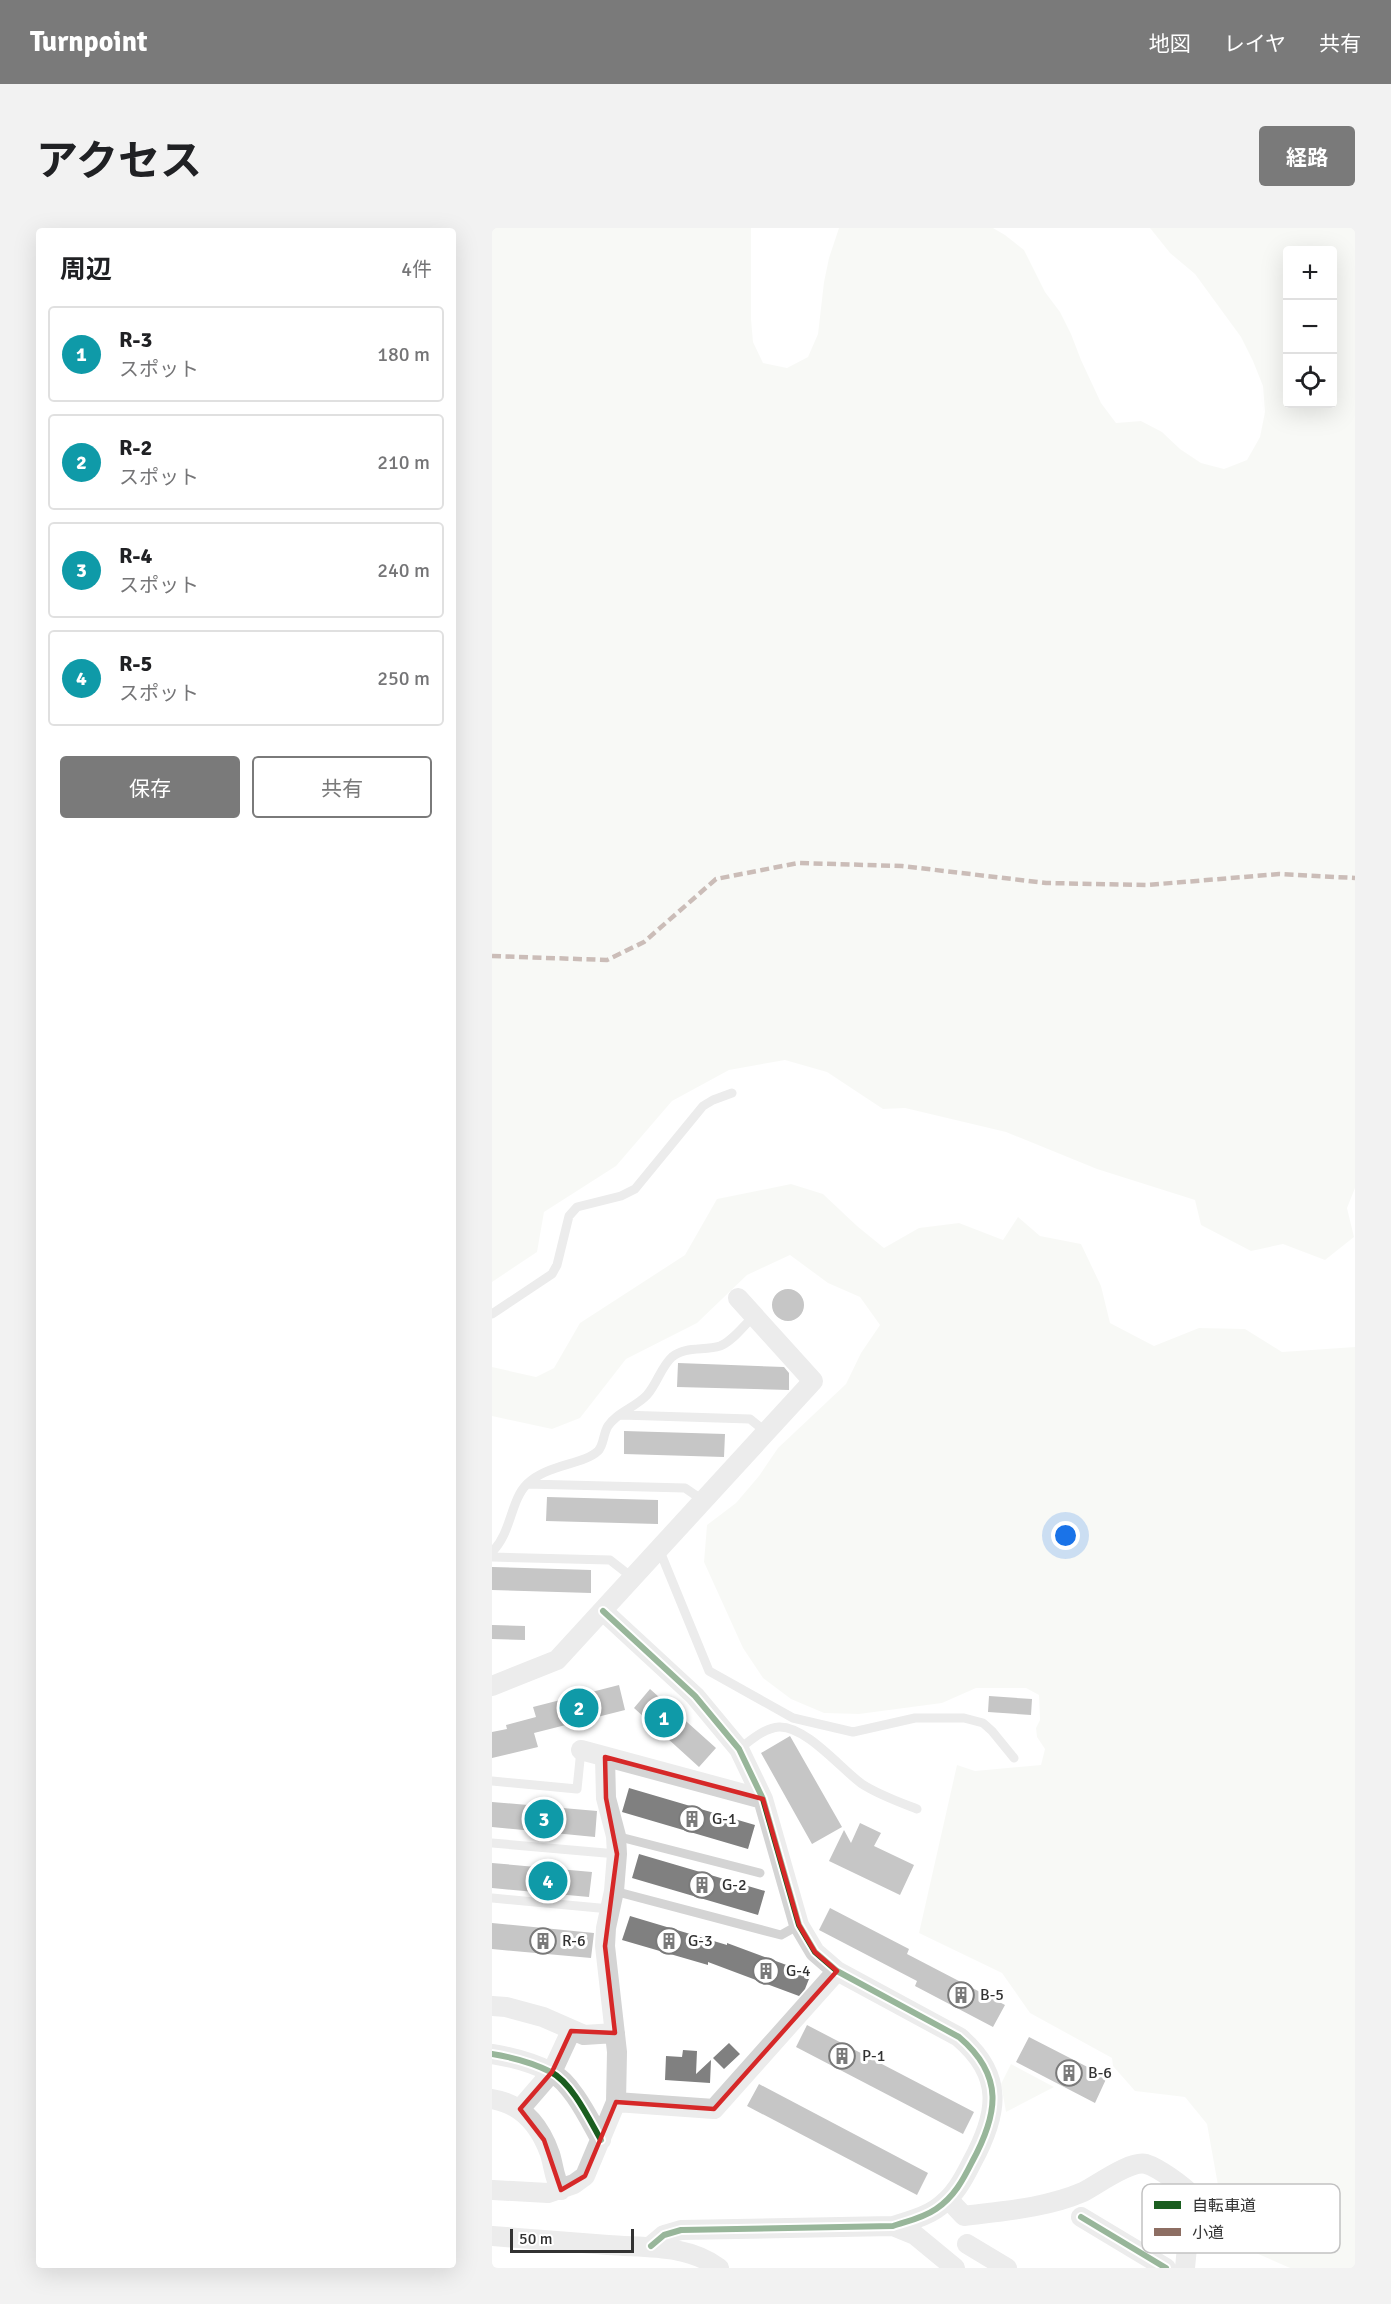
<!DOCTYPE html>
<html lang="ja">
<head>
<meta charset="utf-8">
<style>
  body { margin:0; font-family:Signika,"Noto Sans JP",sans-serif; background:#f2f2f2; color:#202124 }
  .controls { position:absolute; right:18px; top:18px; display:grid; overflow:hidden; border-radius:6px; box-shadow:0 6px 24px #0002 }
  .controls button { width:54px; height:54px; display:grid; place-items:center; padding:0; border:0; border-bottom:2px solid #e0e0e0; background:#fff; color:#202124; font:30px sans-serif }
  .scale { position:absolute; left:18px; bottom:15px; width:124px; box-sizing:border-box; padding-left:6px; border:3px solid #323232; border-top:0; font-size:16px; line-height:21px; white-space:nowrap; color:#323232; -webkit-text-stroke:4px #fff; paint-order:stroke }
  .you { position:absolute; left:574px; top:1308px; width:21px; height:21px; margin:-15px; border:4px solid #fff; border-radius:50%; background:#1a73e8; box-shadow:0 0 0 9px #1a73e833 }
  .badge { display:grid; place-items:center; width:39px; height:39px; border-radius:50%; background:#7a7a7a; color:#fff; font-size:20px; font-weight:700 }
  .pin { position:absolute; translate:-50% -50%; border:3px solid #fff; box-shadow:0 2px 6px #0006 }
  .list { margin:0; padding:0; list-style:none }
  h2 { display:flex; justify-content:space-between; align-items:center; height:78px; margin:0; padding:0 24px; font-size:26px }
  h2 small { font-size:20px; font-weight:400; color:#757577 }
  .list li { display:grid; grid-template-columns:39px 1fr auto; gap:18px; align-items:center; box-sizing:border-box; height:96px; margin:0 12px 12px; padding:0 12px; border:2px solid #e0e0e0; border-radius:6px }
  .list b { display:block; font-size:22px; white-space:nowrap }
  .list p { margin:0; font-size:20px; white-space:nowrap; color:#757577 }
  .list em { font-size:20px; font-style:normal; color:#757577 }
  .actions { display:flex; gap:12px; padding:18px 24px }
  .actions a { flex:1; padding:14px 0; border:2px solid #7a7a7a; border-radius:6px; text-align:center; font-size:21px; color:#7a7a7a }
  .actions .main { background:#7a7a7a; color:#fff }
  .icon { flex:none; width:33px; height:33px; fill:none; stroke:currentColor; stroke-width:2; stroke-linecap:round; stroke-linejoin:round }
  .map { position:relative; flex:none; width:863px; height:2040px; overflow:hidden; border-radius:6px }
  header { display:flex; align-items:center; gap:36px; box-sizing:border-box; height:84px; padding:0 30px; background:#7a7a7a; color:#fff }
  header strong { font-size:28px }
  nav { display:flex; gap:33px; margin-inline-start:auto; font-size:21px }
  .intro { display:flex; align-items:center; justify-content:space-between; box-sizing:border-box; height:144px; padding:0 36px }
  h1 { margin:0; font-size:42px }
  .button { padding:15px 27px; border-radius:6px; background:#7a7a7a; color:#fff; font-size:21px; font-weight:700 }
  main { display:flex; gap:36px; padding:0 36px }
  aside { flex:1; background:#fff; border-radius:6px; box-shadow:0 6px 24px #0002 }
  .map>svg:first-child { display:block }
  .green { fill:#f0f2ec; fill-rule:evenodd }
  .building { fill:#808080 }
  .lines { fill:none; stroke-linecap:round; stroke-linejoin:round }
  .service { stroke:#d4d4d4; stroke-width:9 }
  .minor { stroke:#d4d4d4; stroke-width:20 }
  .quiet { stroke:#8d6e63; stroke-width:4.5; stroke-dasharray:9 4.5; stroke-linecap:butt }
  .cycleway-casing { stroke:#fff; stroke-width:10 }
  .cycleway { stroke:#1b5e20; stroke-width:6 }
  .marked { fill:none; stroke:#d62828; stroke-width:4.5; stroke-linejoin:round }
  .labels { text-anchor:middle; dominant-baseline:central; stroke-width:6; stroke-linejoin:round; paint-order:stroke }
  .poi-label { font-size:16px; fill:#323232; stroke:#fff; text-anchor:start }
  .key { fill:#fff; stroke:#c2c2c2; stroke-width:1.5 }
  .key-label { font-size:16px; fill:#323232 }
</style>
</head>
<body>
<header>
<strong>Turnpoint</strong>
<nav><a>地図</a><a>レイヤ</a><a>共有</a></nav>
</header>
<div class="intro"><h1>アクセス</h1><a class="button">経路</a></div>
<main>
<aside>
<h2>周辺<small>4件</small></h2>
<ul class="list">
<li><span class="badge" style="background:#0f9aa8">1</span><div><b>R-3</b><p>スポット</p></div><em>180 m</em></li>
<li><span class="badge" style="background:#0f9aa8">2</span><div><b>R-2</b><p>スポット</p></div><em>210 m</em></li>
<li><span class="badge" style="background:#0f9aa8">3</span><div><b>R-4</b><p>スポット</p></div><em>240 m</em></li>
<li><span class="badge" style="background:#0f9aa8">4</span><div><b>R-5</b><p>スポット</p></div><em>250 m</em></li>
</ul>
<div class="actions"><a class="main">保存</a><a>共有</a></div>
</aside>
<div class="map">
<svg width="863" height="2040" viewBox="0 0 863 2040">
  <rect width="100%" height="100%" fill="#fff"/>
  <!-- green -->
  <path class="green" d="M0,0H259V91L261,114L271,135L295,140L316,129L326,106L332,54L337,30L347,0H501L513,7L532,22L553,64L568,84L579,106L589,132L609,175L624,195L649,193L670,204L688,221L709,235L732,241L755,232L768,209L773,184L771,158L761,133L749,109L703,46L678,25L658,0H863V960L855,980L862,1009L833,1032L791,1016L759,1023L709,997L703,972L605,941L514,904L413,880L391,881L335,844L293,832L237,842L180,873L124,938L52,984L45,1024L0,1054ZM840,22V176H796V22Z
    M299,956L331,966L365,998L392,1020L427,1000L467,995L511,1012L526,989L548,1008L589,1016L609,1058L618,1095L662,1118L707,1100L753,1101L790,1124L863,1119V2040H798L748,2018L730,1999L727,1963L715,1896L693,1869L643,1863L621,1838L620,1830L538,1785L510,1745L427,1705L465,1537L483,1543L549,1537L553,1521L545,1509L544,1500L548,1492L547,1467L534,1460H484L450,1475L367,1486L332,1485L299,1471L271,1450L251,1420L212,1334L215,1297L244,1275L267,1248L286,1220L354,1156L369,1125L388,1097L368,1069L336,1055L298,1027L255,1047L205,1095L134,1131L88,1190L60,1201L0,1188V1139L44,1149L62,1140L88,1095L193,1027L225,971Z
    M519,1836L562,1859L514,1884L509,1856Z"/>
  <!-- building -->
  <path class="building" d="M280 1077a16 16 0 1 1 32 0a16 16 0 1 1-32 0Z
    M186,1135L292,1139L297,1145V1162L185,1159Z
    M132,1203L233,1206L232,1229L132,1226Z
    M55,1269L166,1272V1296L54,1293Z
    M0,1339L99,1342V1365L0,1362Z
    M0,1397L33,1398V1412L0,1411Z
    M127,1457L133,1482L42,1505L46,1519L0,1530V1504L15,1501L14,1497L44,1489L41,1479Z
    M158,1461L224,1520L207,1539L142,1480Z
    M497,1468L540,1471L539,1487L496,1484Z
    M298,1508L350,1599L320,1616L269,1525Z
    M137,1560L263,1597L256,1621L130,1584Z
    M0,1574L105,1583L103,1609L0,1599Z
    M368,1595L389,1605L382,1618L422,1637L408,1667L337,1633L352,1602L359,1615Z
    M147,1626L273,1663L266,1687L140,1650Z
    M0,1635L100,1644L97,1669L0,1660Z
    M338,1680L417,1721L415,1726L513,1777L501,1799L423,1758L425,1753L327,1702Z
    M138,1688L235,1717V1715L319,1746L313,1761L307,1768L216,1734V1737L130,1712Z
    M0,1695L102,1705L99,1730L0,1721Z
    M315,1797L482,1884L471,1906L304,1819Z
    M537,1809L615,1849L603,1875L524,1834Z
    M237,1815L248,1826L232,1841L221,1830Z
    M191,1822L205,1823L204,1846L219,1832L218,1855L173,1852L174,1828L190,1829Z
    M267,1856L436,1945L425,1967L255,1878Z"/>
  <g class="lines">
    <!-- service -->
    <path class="service" d="M0,1086L60,1046L65,1037L77,988L85,979L129,968L143,961L211,878L221,872L240,865
      M129,1187L258,1191L274,1204
      M35,1256L193,1260L212,1273
      M167,1321L217,1443L301,1490L361,1504L423,1490H472L491,1495L500,1503L522,1530
      M0,1324C20,1304 18,1273 35,1256C55,1236 91,1237 106,1223C112,1217 111,1206 116,1198C124,1185 144,1179 155,1167C165,1156 169,1139 180,1129C193,1118 213,1123 228,1118C241,1113 252,1097 262,1088
      M0,1329L118,1332L141,1350
      M247,1521C258,1513 272,1500 287,1499C314,1498 349,1541 370,1556C387,1567 407,1574 425,1581
      M0,1553L85,1561L89,1522
      M124,1608L268,1645
      M0,1615L125,1626
      M122,1663L289,1707L307,1697
      M0,1670L118,1681"/>
    <!-- minor -->
    <path class="minor" d="M111,1383L203,1468L247,1521L271,1571L307,1697L323,1724L345,1743L467,1809C513,1848 506,1886 480,1934C471,1952 462,1969 444,1981C431,1990 416,1993 401,1998L189,2002L172,2007L159,2018
      M0,1458L65,1432L321,1153L246,1070
      M89,1522L271,1571
      M113,1529L114,1570L124,1608L125,1626L122,1663L114,1700L113,1718L125,1824L124,1874L222,1881L345,1743
      M0,1778L14,1779L51,1789L92,1807L123,1805
      M0,1826C19,1829 41,1835 59,1844C80,1855 97,1891 109,1912
      M0,1871C30,1876 48,1898 58,1926C62,1939 62,1950 69,1962
      M28,1881L60,1844L79,1803
      M1,1962L56,1965L82,1956L93,1948L124,1874
      M456,1971L472,1988C511,1983 554,1980 591,1964C605,1957 638,1932 654,1936C667,1940 690,1957 700,1967L693,2040
      M589,1989L674,2040
      M401,1998L423,2007L463,2040
      M0,2008C39,2011 77,2014 116,2017C154,2020 194,2016 227,2040
      M475,2016L515,2040"/>
    <!-- quiet -->
    <path class="quiet" d="M0,728L115,732L152,714L224,651L306,635L410,638L554,655L655,657L787,646L863,650"/>
    <!-- cycleway casing -->
    <g class="cycleway-casing">
      <path id="cycleway" d="M111,1383L203,1468L247,1521L271,1571L307,1697L323,1724L345,1743L467,1809C513,1848 506,1886 480,1934C471,1952 462,1969 444,1981C431,1990 416,1993 401,1998L189,2002L172,2007L159,2018
        M0,1826C19,1829 41,1835 59,1844C80,1855 97,1891 109,1912
        M589,1989L674,2040"/>
    </g>
    <!-- cycleway -->
    <use href="#cycleway" class="cycleway"/>
  </g>
  <!-- marked area -->
  <path d="M0 0H863V2040H0ZM113,1529L271,1571L307,1697L323,1724L345,1743L222,1881L124,1874L93,1948L69,1962L52,1912L28,1881L60,1844L79,1803L123,1805L113,1718L125,1626L114,1570Z" fill="#fff" fill-opacity=".55" fill-rule="evenodd"/>
  <path class="marked" d="M113,1529L271,1571L307,1697L323,1724L345,1743L222,1881L124,1874L93,1948L69,1962L52,1912L28,1881L60,1844L79,1803L123,1805L113,1718L125,1626L114,1570Z"/>
  <!-- icons -->
  <defs>
    <g id="building-ring" transform="scale(1.35)"><circle r="9.5" fill="#fff" stroke="#7a7a7a" stroke-width="1.5"/><path d="M-4-6H4V6H1V3H-1V6H-4ZM-2.5-4.3h1.7v1.8h-1.7ZM.8-4.3h1.7v1.8H.8ZM-2.5-1h1.7V.8h-1.7ZM.8-1h1.7V.8H.8Z" fill="#7a7a7a"/></g>
  </defs>
  <g fill-rule="evenodd">
    <use href="#building-ring" x="200" y="1591"/>
    <use href="#building-ring" x="210" y="1657"/>
    <use href="#building-ring" x="51" y="1713"/>
    <use href="#building-ring" x="177" y="1713"/>
    <use href="#building-ring" x="274" y="1743"/>
    <use href="#building-ring" x="469" y="1767"/>
    <use href="#building-ring" x="350" y="1828"/>
    <use href="#building-ring" x="577" y="1845"/>
  </g>
  <g class="labels">
    <!-- poi labels -->
    <g class="poi-label">
      <text x="220" y="1591">G-1</text>
      <text x="230" y="1657">G-2</text>
      <text x="70" y="1713">R-6</text>
      <text x="196" y="1713">G-3</text>
      <text x="294" y="1743">G-4</text>
      <text x="488" y="1767">B-5</text>
      <text x="370" y="1828">P-1</text>
      <text x="596" y="1845">B-6</text>
    </g>
  </g>
  <!-- legend -->
  <rect x="650" y="1956" width="198" height="69" rx="9" class="key"/>
  <rect x="662" y="1973" width="27" height="8" fill="#1b5e20"/>
  <rect x="662" y="2000" width="27" height="8" fill="#8d6e63"/>
  <g class="key-label">
    <text x="700" y="1983">自転車道</text>
    <text x="700" y="2010">小道</text>
  </g>
</svg>
<div class="controls">
<button>+</button>
<button>−</button>
<button><svg class="icon" aria-label="locate" viewBox="0 0 24 24"><circle cx="12" cy="12" r="6"/><path d="M12 2v4M12 18v4M2 12h4M18 12h4"/></svg></button>
</div>
<div class="scale">50 m</div>
<div class="you"></div>
<div class="pin badge" style="left:172px;top:1490px;background:#0f9aa8">1</div>
<div class="pin badge" style="left:87px;top:1480px;background:#0f9aa8">2</div>
<div class="pin badge" style="left:52px;top:1591px;background:#0f9aa8">3</div>
<div class="pin badge" style="left:56px;top:1653px;background:#0f9aa8">4</div>
</div>
</main>
</body>
</html>
